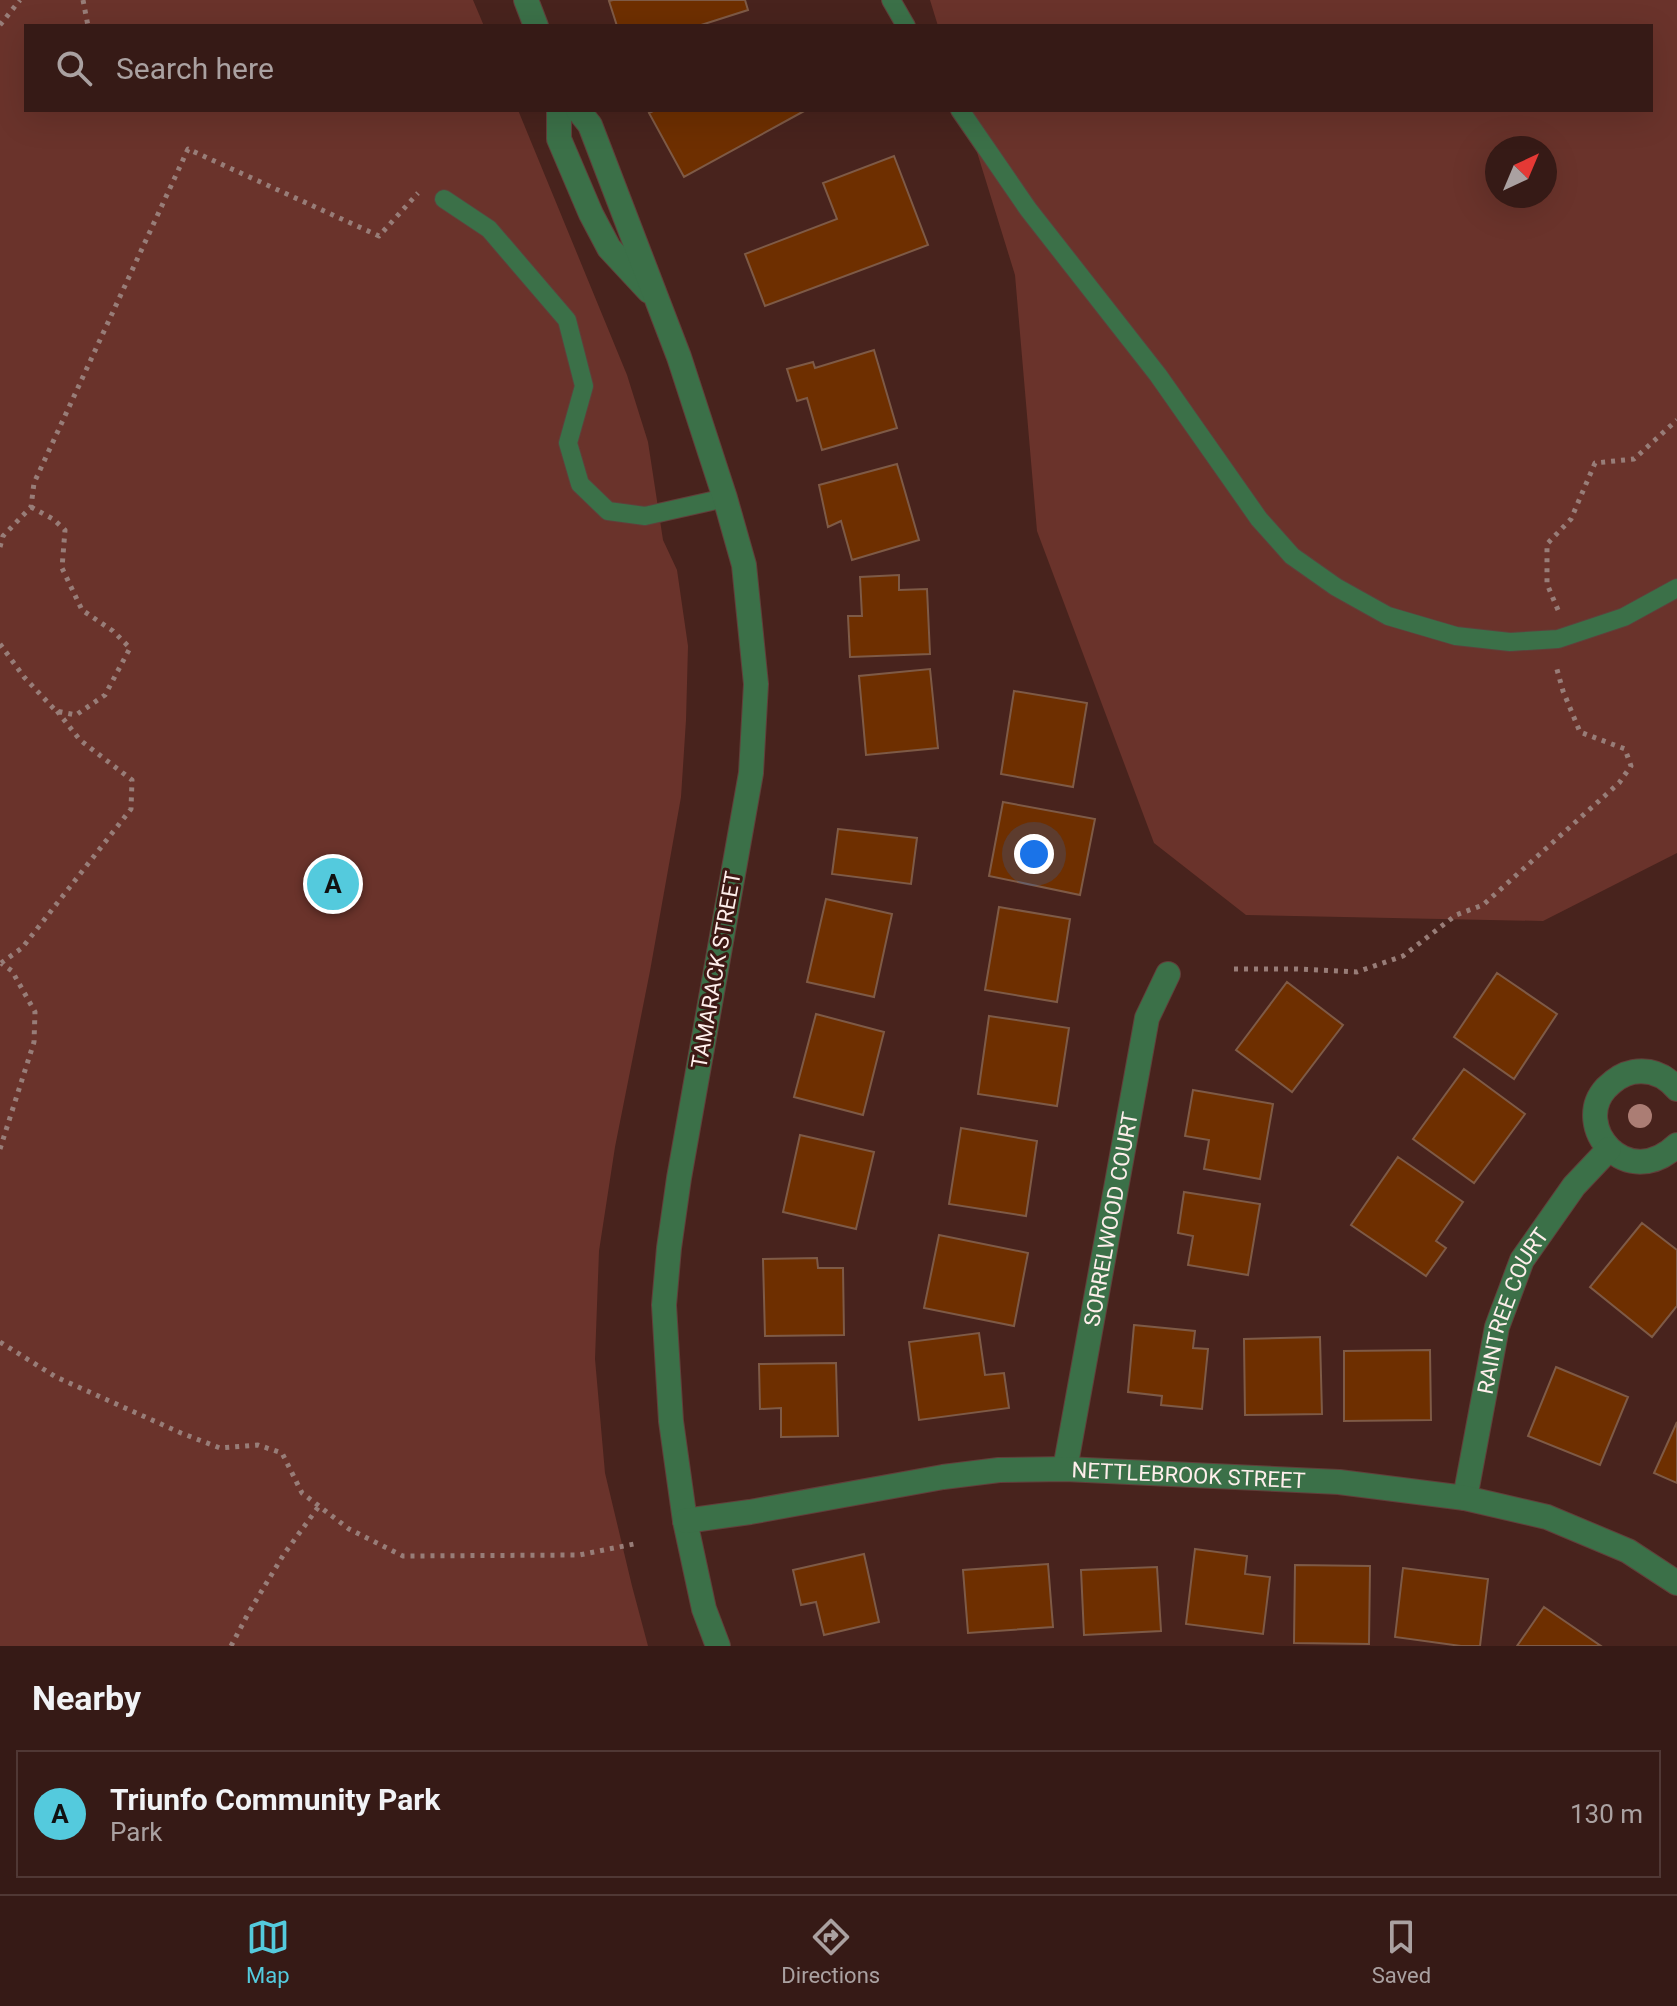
<!DOCTYPE html>
<html lang="en">
<head>
<meta charset="utf-8">
<style>
  body { margin:0; font-family:Roboto,sans-serif; background:#3d231f; color:#f1f3f6 }
  .compass { position:absolute; left:1485px; top:136px; width:72px; height:72px; border-radius:50%; background:#361a16; box-shadow:0 8px 32px #0002; rotate:44deg }
  .you { position:absolute; left:1034px; top:854px; width:28px; height:28px; margin:-20px; border:6px solid #fff; border-radius:50%; background:#1a73e8; box-shadow:0 0 0 12px #1a73e833 }
  .badge { display:grid; place-items:center; width:52px; height:52px; border-radius:50%; background:#54cadd; color:#111; font-size:26px; font-weight:700 }
  .pin { position:absolute; translate:-50% -50%; border:4px solid #fff; box-shadow:0 2px 8px #0006 }
  .list { margin:0; padding:0; list-style:none }
  h2 { display:flex; justify-content:space-between; align-items:center; height:104px; margin:0; padding:0 32px; font-size:34px }
  h2 small { font-size:26px; font-weight:400; color:#aaa1a1 }
  .list li { display:grid; grid-template-columns:52px 1fr auto; gap:24px; align-items:center; box-sizing:border-box; height:128px; margin:0 16px 16px; padding:0 16px; border:2px solid #503835; border-radius:0px }
  .list b { display:block; font-size:30px; white-space:nowrap }
  .list p { margin:0; font-size:26px; white-space:nowrap; color:#aaa1a1 }
  .list em { font-size:26px; font-style:normal; color:#aaa1a1 }
  .icon { flex:none; width:44px; height:44px; fill:none; stroke:currentColor; stroke-width:2; stroke-linecap:round; stroke-linejoin:round }
  .map { position:relative; flex:none; width:1677px; height:1646px; overflow:hidden }
  .search { position:absolute; background:#361a16; box-shadow:0 8px 32px #0002; left:24px; right:24px; top:24px; height:88px; display:flex; align-items:center; gap:20px; box-sizing:border-box; padding:0 28px; border-radius:0px; color:#aaa1a1; font-size:30px }
  .sheet { height:248px; background:#361a16 }
  nav { display:flex; justify-content:space-around; align-items:center; box-sizing:border-box; height:112px; border-top:2px solid #503835; background:#361a16; font-size:22px; color:#aaa1a1 }
  nav a { display:grid; justify-items:center; gap:4px }
  nav .on { color:#54cadd }
  .map>svg:first-child { display:block }
  .green { fill:#6a332b; fill-rule:evenodd }
  .building { fill:#6e2f00; stroke:#7e5a46; stroke-width:2 }
  .lines { fill:none; stroke-linecap:round; stroke-linejoin:round }
  .lane-casing { stroke:#613f3a; stroke-width:20 }
  .street-casing { stroke:#613f3a; stroke-width:26 }
  .path { stroke:#987d78; stroke-width:5; stroke-dasharray:4 6; stroke-linecap:butt }
  .lane { stroke:#3b7048; stroke-width:18 }
  .street { stroke:#3b7048; stroke-width:24 }
  .tree { fill:#ab7d74 }
  .labels { text-anchor:middle; dominant-baseline:central; stroke-width:6; stroke-linejoin:round; paint-order:stroke }
  .street-label { font-size:22px; fill:#feeeeb; stroke:#3d1914 }
</style>
</head>
<body>
<div class="map">
<svg width="1677" height="1646" viewBox="0 0 1677 1646">
  <rect width="100%" height="100%" fill="#48231d"/>
  <!-- green -->
  <path class="green" d="M0,0H473L484,26H26V110H518L627,375L648,442L663,540L677,570L688,646L686,720L681,797L650,971L615,1147L599,1251L595,1359L605,1473L632,1586L648,1646H0Z
    M930,0H1677V853L1543,921L1246,915L1154,843L1037,531L1015,275L964,110H1651V26H938ZM1497,148H1545V196H1497Z"/>
  <!-- building -->
  <path class="building" d="M613,0H745L748,10L698,26H617L609,1Z
    M655,110H806L684,177L649,113Z
    M894,156L928,245L765,306L745,254L837,219L823,183Z
    M874,350L897,428L822,450L807,398L797,401L787,369L813,362L815,368Z
    M897,464L919,540L852,560L841,521L828,527L819,485Z
    M899,575V590L927,589L930,654L850,657L848,616H862L860,577Z
    M930,669L938,748L866,755L859,676Z
    M1014,691L1087,703L1073,787L1001,774Z
    M1003,802L1095,819L1080,895L989,876Z
    M838,829L917,838L911,884L832,874Z
    M826,899L892,914L874,997L807,982Z
    M999,907L1070,919L1057,1002L985,990Z
    M1497,973L1557,1014L1514,1079L1454,1037Z
    M1287,982L1343,1025L1292,1092L1236,1050Z
    M816,1014L884,1032L863,1115L794,1097Z
    M989,1016L1069,1028L1057,1106L978,1094Z
    M1464,1069L1525,1114L1474,1183L1413,1139Z
    M1193,1090L1273,1104L1260,1179L1204,1169L1209,1140L1185,1136Z
    M961,1128L1037,1141L1026,1216L949,1204Z
    M800,1135L874,1152L856,1229L783,1212Z
    M1398,1157L1463,1202L1436,1241L1446,1248L1426,1276L1351,1225Z
    M1184,1192L1260,1204L1248,1275L1188,1265L1193,1236L1178,1233Z
    M1642,1223L1677,1250V1306L1652,1337L1590,1287Z
    M939,1235L1028,1253L1014,1326L924,1308Z
    M817,1258L818,1268H843L844,1335L765,1336L763,1259Z
    M1134,1325L1195,1331L1193,1348L1208,1349L1202,1409L1161,1405L1162,1396L1128,1392Z
    M979,1333L985,1375L1004,1373L1009,1408L919,1420L909,1342Z
    M1320,1337L1322,1414L1245,1415L1244,1339Z
    M1430,1350L1431,1420L1344,1421V1351Z
    M836,1363L838,1436L781,1437V1408L760,1409L759,1364Z
    M1556,1367L1628,1397L1600,1465L1528,1436Z
    M1677,1422V1483L1654,1473Z
    M1195,1549L1247,1556L1245,1574L1270,1577L1263,1634L1186,1624Z
    M864,1554L879,1622L824,1635L816,1602L801,1605L793,1570Z
    M1048,1564L1053,1627L968,1633L963,1570Z
    M1295,1565L1370,1566L1369,1644L1294,1643Z
    M1157,1567L1161,1631L1084,1635L1081,1570Z
    M1403,1568L1488,1579L1480,1646H1461L1395,1637Z
    M1544,1607L1601,1646H1517Z"/>
  <g class="lines">
    <!-- lane casing -->
    <g class="lane-casing">
      <path id="lane" d="M891,0L906,26
        M960,110L1028,209L1158,375L1259,519L1292,556L1336,587L1388,616L1456,636L1510,642L1558,639L1624,617L1677,588
        M444,199L489,229L567,320L584,386L568,443L580,484L608,511L645,516L725,498"/>
    </g>
    <!-- street casing -->
    <g class="street-casing">
      <g id="street">
        <path d="M526,0L536,26"/>
        <path d="M559,110V139L591,214L609,248L649,291"/>
        <path d="M578,110L590,125L679,357L725,498L744,565L756,684L751,773L679,1178L669,1248L664,1305L671,1421L685,1521L704,1609L718,1646"/>
        <path d="M1677,1089C1665,1075 1651,1069 1633,1072C1622,1074 1614,1080 1606,1088C1571,1126 1627,1193 1677,1145"/>
        <path id="s1" d="M1065,1469L1147,1018L1168,974"/>
        <path id="s2" d="M1465,1498L1497,1327L1522,1260L1574,1186L1609,1149"/>
        <path id="s3" d="M685,1521L750,1512L943,1477L999,1470L1065,1469L1339,1482L1465,1498L1547,1517L1628,1551L1677,1583"/>
      </g>
    </g>
    <!-- path -->
    <path class="path" d="M83,0L88,26
      M0,25L20,0
      M0,547L3,536L31,507L34,483L188,149L379,236L418,193
      M1558,610L1547,584V544L1571,519L1595,463L1634,459L1677,420
      M0,644L24,677L56,711L76,715L105,695L130,648L113,631L82,610L62,568L65,530L53,519L31,507
      M1,963L22,948L131,809L132,780L80,740L57,711
      M1234,969H1297L1357,972L1403,956L1456,915L1483,905L1619,783L1631,766L1625,749L1580,732L1563,691L1556,666
      M0,1149L34,1042L35,1012L12,971L1,963
      M0,1342L56,1377L181,1433L220,1448L258,1445L282,1453L302,1493L349,1529L403,1556L579,1555L634,1544
      M231,1646L249,1612L284,1554L319,1506"/>
    <!-- lane -->
    <use href="#lane" class="lane"/>
    <!-- street -->
    <use href="#street" class="street"/>
  </g>
  <!-- trees -->
  <circle class="tree" cx="1640" cy="1116" r="12"/>
  <g class="labels">
    <!-- street labels -->
    <g class="street-label">
      <text transform="translate(716 970) rotate(-80)">TAMARACK STREET</text>
      <text stroke="none"><textPath href="#s1" startOffset="254">SORRELWOOD COURT</textPath></text>
      <text stroke="none"><textPath href="#s2" startOffset="194">RAINTREE COURT</textPath></text>
      <text stroke="none"><textPath href="#s3" startOffset="508">NETTLEBROOK STREET</textPath></text>
    </g>
  </g>
</svg>
<svg class="compass" viewBox="-18 -18 36 36"><path d="M0-13l5 13h-10z" fill="#e53935"/><path d="M0 13l5-13h-10z" fill="#aaa1a1"/></svg>
<div class="you"></div>
<div class="pin badge" style="left:333px;top:884px">A</div>
<div class="search"><svg class="icon" aria-label="search" viewBox="0 0 24 24"><circle cx="10" cy="10" r="6"/><path d="M15 15l6 6"/></svg>Search here</div>
</div>
<section class="sheet">
<h2>Nearby<small></small></h2>
<ul class="list">
<li><span class="badge">A</span><div><b>Triunfo Community Park</b><p>Park</p></div><em>130 m</em></li>
</ul>
</section>
<nav>
<a class="on"><svg class="icon" aria-label="map" viewBox="0 0 24 24"><path d="M3 6l6-2 6 2 6-2v14l-6 2-6-2-6 2zM9 4v14M15 6v14"/></svg>Map</a>
<a><svg class="icon" aria-label="directions" viewBox="0 0 24 24"><path d="M12 3l9 9-9 9-9-9zM9 14v-3h6M13 9l2 2-2 2"/></svg>Directions</a>
<a><svg class="icon" aria-label="saved" viewBox="0 0 24 24"><path d="M7 4h10v16l-5-4-5 4z"/></svg>Saved</a>
</nav>
</body>
</html>
